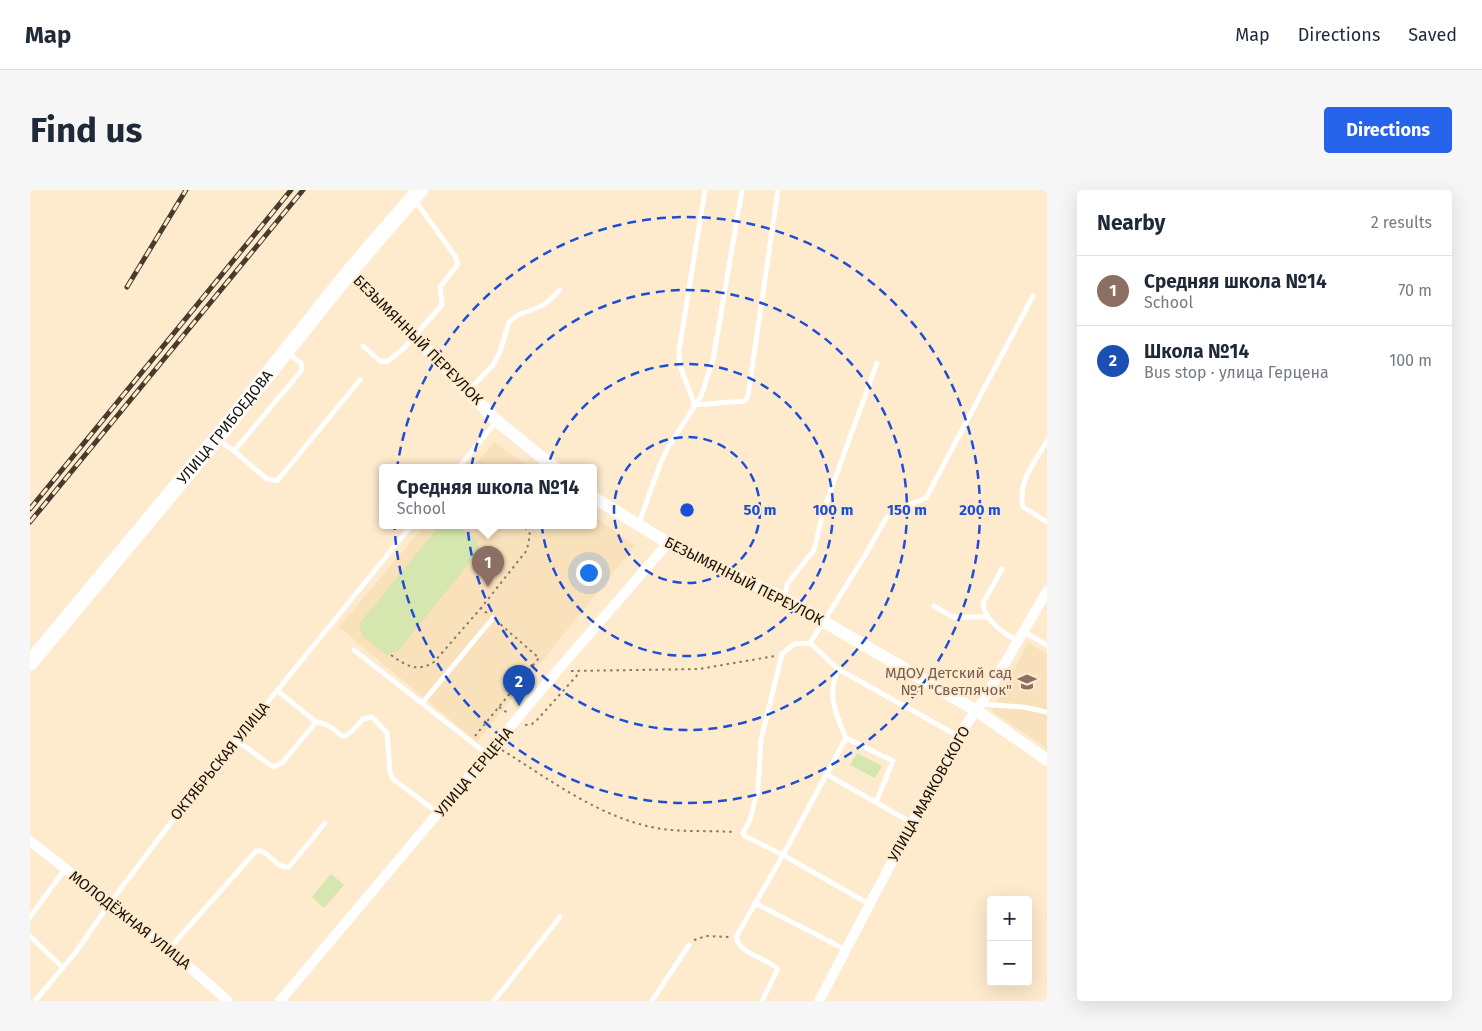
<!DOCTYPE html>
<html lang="en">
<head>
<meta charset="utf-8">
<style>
  body { margin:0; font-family:"Fira Sans",sans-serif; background:#f6f6f7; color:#1f2937 }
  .controls { position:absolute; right:15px; bottom:15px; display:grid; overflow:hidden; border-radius:5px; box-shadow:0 5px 20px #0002 }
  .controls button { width:45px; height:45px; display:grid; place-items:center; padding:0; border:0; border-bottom:1px solid #e0e1e3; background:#fff; color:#1f2937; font:25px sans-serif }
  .you { position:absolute; left:558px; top:382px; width:18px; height:18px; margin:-12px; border:4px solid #fff; border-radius:50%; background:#1a73e8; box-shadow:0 0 0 8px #1a73e833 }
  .badge { display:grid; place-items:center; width:32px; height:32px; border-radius:50%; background:#2563eb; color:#fff; font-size:16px; font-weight:700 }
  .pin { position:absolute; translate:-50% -41px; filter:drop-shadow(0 1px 2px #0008) }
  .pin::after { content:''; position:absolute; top:26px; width:18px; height:15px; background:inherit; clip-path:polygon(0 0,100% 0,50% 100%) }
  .popup { position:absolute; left:349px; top:274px; width:218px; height:65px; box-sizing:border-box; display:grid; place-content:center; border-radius:5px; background:#fff; filter:drop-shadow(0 1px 4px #0005); font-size:16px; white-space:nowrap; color:#747a83 }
  .popup b { font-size:19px; color:#1f2937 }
  .popup::after { content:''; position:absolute; left:50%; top:100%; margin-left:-10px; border:10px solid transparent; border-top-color:#fff }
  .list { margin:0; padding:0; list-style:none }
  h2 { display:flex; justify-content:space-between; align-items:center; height:65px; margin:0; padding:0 20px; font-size:21px }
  h2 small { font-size:16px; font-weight:400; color:#747a83 }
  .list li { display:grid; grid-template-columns:32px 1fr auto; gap:15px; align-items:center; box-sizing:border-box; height:70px; padding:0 20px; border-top:1px solid #e0e1e3 }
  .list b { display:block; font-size:19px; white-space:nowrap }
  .list p { margin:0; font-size:16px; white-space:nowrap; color:#747a83 }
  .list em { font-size:16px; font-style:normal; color:#747a83 }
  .map { position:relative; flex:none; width:1017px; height:811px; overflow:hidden; border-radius:5px }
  header { display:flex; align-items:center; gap:30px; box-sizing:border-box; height:70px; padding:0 25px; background:#fff; border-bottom:1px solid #e0e1e3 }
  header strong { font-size:24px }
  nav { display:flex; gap:28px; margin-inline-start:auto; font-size:18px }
  .intro { display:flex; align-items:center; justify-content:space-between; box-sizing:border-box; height:120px; padding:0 30px }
  h1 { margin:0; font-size:35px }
  .button { padding:12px 22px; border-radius:5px; background:#2563eb; color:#fff; font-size:18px; font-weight:700 }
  main { display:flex; gap:30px; padding:0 30px }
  aside { flex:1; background:#fff; border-radius:5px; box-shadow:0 5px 20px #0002 }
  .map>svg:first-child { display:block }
  .built { fill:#f9e1bc }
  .green { fill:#d5e6ae }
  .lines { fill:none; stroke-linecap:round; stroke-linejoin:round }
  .path { stroke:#877a66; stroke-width:2; stroke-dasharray:2.5 4; stroke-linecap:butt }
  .service { stroke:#fff; stroke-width:5 }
  .minor { stroke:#fff; stroke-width:10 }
  .tertiary { stroke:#fff; stroke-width:12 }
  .primary { stroke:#fff; stroke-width:16 }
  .rail-casing { stroke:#463c2e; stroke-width:5 }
  .rail { stroke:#feeacc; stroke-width:3; stroke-dasharray:9; stroke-linecap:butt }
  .ring { fill:none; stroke:#1d4ed8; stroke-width:2.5; stroke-dasharray:9 6 }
  .labels { text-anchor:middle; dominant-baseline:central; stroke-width:4; stroke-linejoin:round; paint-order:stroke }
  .street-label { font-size:15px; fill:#181107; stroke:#feeacc }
  .education-label { font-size:15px; fill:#785e54; stroke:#feeacc; text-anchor:end }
  .centre { fill:#1d4ed8; stroke:#feeacc; stroke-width:2.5 }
  .ring-label { font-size:15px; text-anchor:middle; font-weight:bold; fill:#1d4ed8; stroke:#feeacc; stroke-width:4; stroke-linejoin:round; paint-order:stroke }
</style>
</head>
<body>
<header>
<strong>Map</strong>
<nav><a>Map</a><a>Directions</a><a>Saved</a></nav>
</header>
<div class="intro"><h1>Find us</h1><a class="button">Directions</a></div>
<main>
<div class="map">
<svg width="1017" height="811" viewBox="0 0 1017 811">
  <rect width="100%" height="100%" fill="#feeacc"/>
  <!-- built -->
  <path class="built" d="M464,252L500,278H442Z
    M563,325L605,356L447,552L309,437L394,336H563Z
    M998,453L1017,464V558L962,521Z"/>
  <!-- green -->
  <path class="green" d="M409,336H430L447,351L449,361L368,461L357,465L332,446L329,434Z
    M827,563L852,576L845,588L820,575Z
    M301,684L314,695L294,718L282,707Z"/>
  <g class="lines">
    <!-- path -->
    <path class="path" d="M457,423L451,418L497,360L500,344L494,336
      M361,465C375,475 387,483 404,472L451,418
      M541,481L669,479L745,466
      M469,517L479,524
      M495,535L502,534L507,530L550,482
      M445,546L509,468L469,433
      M472,560C519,589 566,625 621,637C649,643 677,640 705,642
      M664,750L676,746L699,747"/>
    <!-- service -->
    <path class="service" d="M333,156L350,171L357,172L375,157L412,115L410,97L428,74L425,66L384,9
      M439,200L463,175L470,162L479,132L488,125L514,115L530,100
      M664,215L715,211L718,206L748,0
      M664,215C660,196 648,180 649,161L675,0
      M189,250L204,261L272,180L271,173L258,163
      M1017,251C1005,272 987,292 993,317L1017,332
      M204,261L237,289L247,291L330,190
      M428,278L466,232
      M609,333L631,272L639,256L671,206L683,170L712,0
      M972,379L953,413C954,430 974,444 988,451
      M755,408L757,394L784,360L794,319L847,173
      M904,416L923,427H958
      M994,442L1017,455
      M780,453L808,479L928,546
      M324,460L457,564
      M808,479C797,506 805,522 816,548L863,571L846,612
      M248,501L286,532
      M393,512L463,428
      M951,514L993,517L1017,522
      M206,550L243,577L252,573L286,532C317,536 304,563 333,529L342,527L357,543L360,583L363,589L408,623
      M796,584L882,633
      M725,713L816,760
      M839,714L753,665L715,646L713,643L720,630L728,599L731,550L752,464L764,454L780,453L836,364L856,328L869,319L896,308L1003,106
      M0,727L35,679
      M0,746L33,778
      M139,759L226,661C239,659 245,679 259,677L295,633
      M5,811L46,762L79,714L162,605L381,336
      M464,811L530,727
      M622,811L659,755
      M732,811L748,779C737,768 709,764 706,747L753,665L816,548"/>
    <!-- minor -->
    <path class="minor" d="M0,651L139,759L198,811
      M250,811L528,480L638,353
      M789,811L928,546L951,514L1017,401"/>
    <!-- tertiary -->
    <path class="tertiary" d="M320,81L467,231L525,278
      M563,307L638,353L755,409L947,521L1017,570"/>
    <!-- primary -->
    <path class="primary" id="s1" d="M0,473L187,248L320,81L390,0"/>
    <!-- rail casing -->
    <g class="rail-casing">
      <path id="rail" d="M97,97L156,0
        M0,319L261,0
        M0,332L273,0"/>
    </g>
    <!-- rail -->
    <use href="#rail" class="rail"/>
  </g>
  <!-- distance rings -->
  <g class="ring">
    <circle cx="657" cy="320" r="73"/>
    <circle cx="657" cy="320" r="146"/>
    <circle cx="657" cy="320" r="220"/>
    <circle cx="657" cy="320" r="293"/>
  </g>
  <!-- icons -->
  <defs>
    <g id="school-bare" transform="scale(1.5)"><path d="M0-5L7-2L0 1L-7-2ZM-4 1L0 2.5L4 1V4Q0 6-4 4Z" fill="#8d6e63" stroke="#feeacc" stroke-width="2.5" paint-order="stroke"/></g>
  </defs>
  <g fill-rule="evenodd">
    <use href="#school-bare" x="997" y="492"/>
  </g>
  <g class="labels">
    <!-- street labels -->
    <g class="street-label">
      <text transform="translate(388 150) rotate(45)">БЕЗЫМЯННЫЙ ПЕРЕУЛОК</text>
      <text stroke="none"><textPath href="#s1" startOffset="306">УЛИЦА ГРИБОЕДОВА</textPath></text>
      <text transform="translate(714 391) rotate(27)">БЕЗЫМЯННЫЙ ПЕРЕУЛОК</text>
      <text transform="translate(190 571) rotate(-51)">ОКТЯБРЬСКАЯ УЛИЦА</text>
      <text transform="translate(444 582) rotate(-50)">УЛИЦА ГЕРЦЕНА</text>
      <text transform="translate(899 604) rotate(-61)">УЛИЦА МАЯКОВСКОГО</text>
      <text transform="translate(100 730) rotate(38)">МОЛОДЁЖНАЯ УЛИЦА</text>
    </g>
    <!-- education labels -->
    <g class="education-label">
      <text x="982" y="483">МДОУ Детский сад<tspan x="982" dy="17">№1 "Светлячок"</tspan></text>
    </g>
  </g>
  <circle cx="657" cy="320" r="8" class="centre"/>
  <g class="ring-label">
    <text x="730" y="325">50 m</text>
    <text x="803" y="325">100 m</text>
    <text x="877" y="325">150 m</text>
    <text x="950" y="325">200 m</text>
  </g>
</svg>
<div class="controls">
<button>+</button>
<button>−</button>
</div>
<div class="you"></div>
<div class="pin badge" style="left:458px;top:397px;background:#8d6e63">1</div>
<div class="popup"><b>Средняя школа №14</b>School</div>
<div class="pin badge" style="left:489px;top:516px;background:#1a4fb4">2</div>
</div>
<aside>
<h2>Nearby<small>2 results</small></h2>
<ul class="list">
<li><span class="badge" style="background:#8d6e63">1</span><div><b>Средняя школа №14</b><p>School</p></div><em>70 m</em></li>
<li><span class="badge" style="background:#1a4fb4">2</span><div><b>Школа №14</b><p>Bus stop · улица Герцена</p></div><em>100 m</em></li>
</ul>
</aside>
</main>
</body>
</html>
